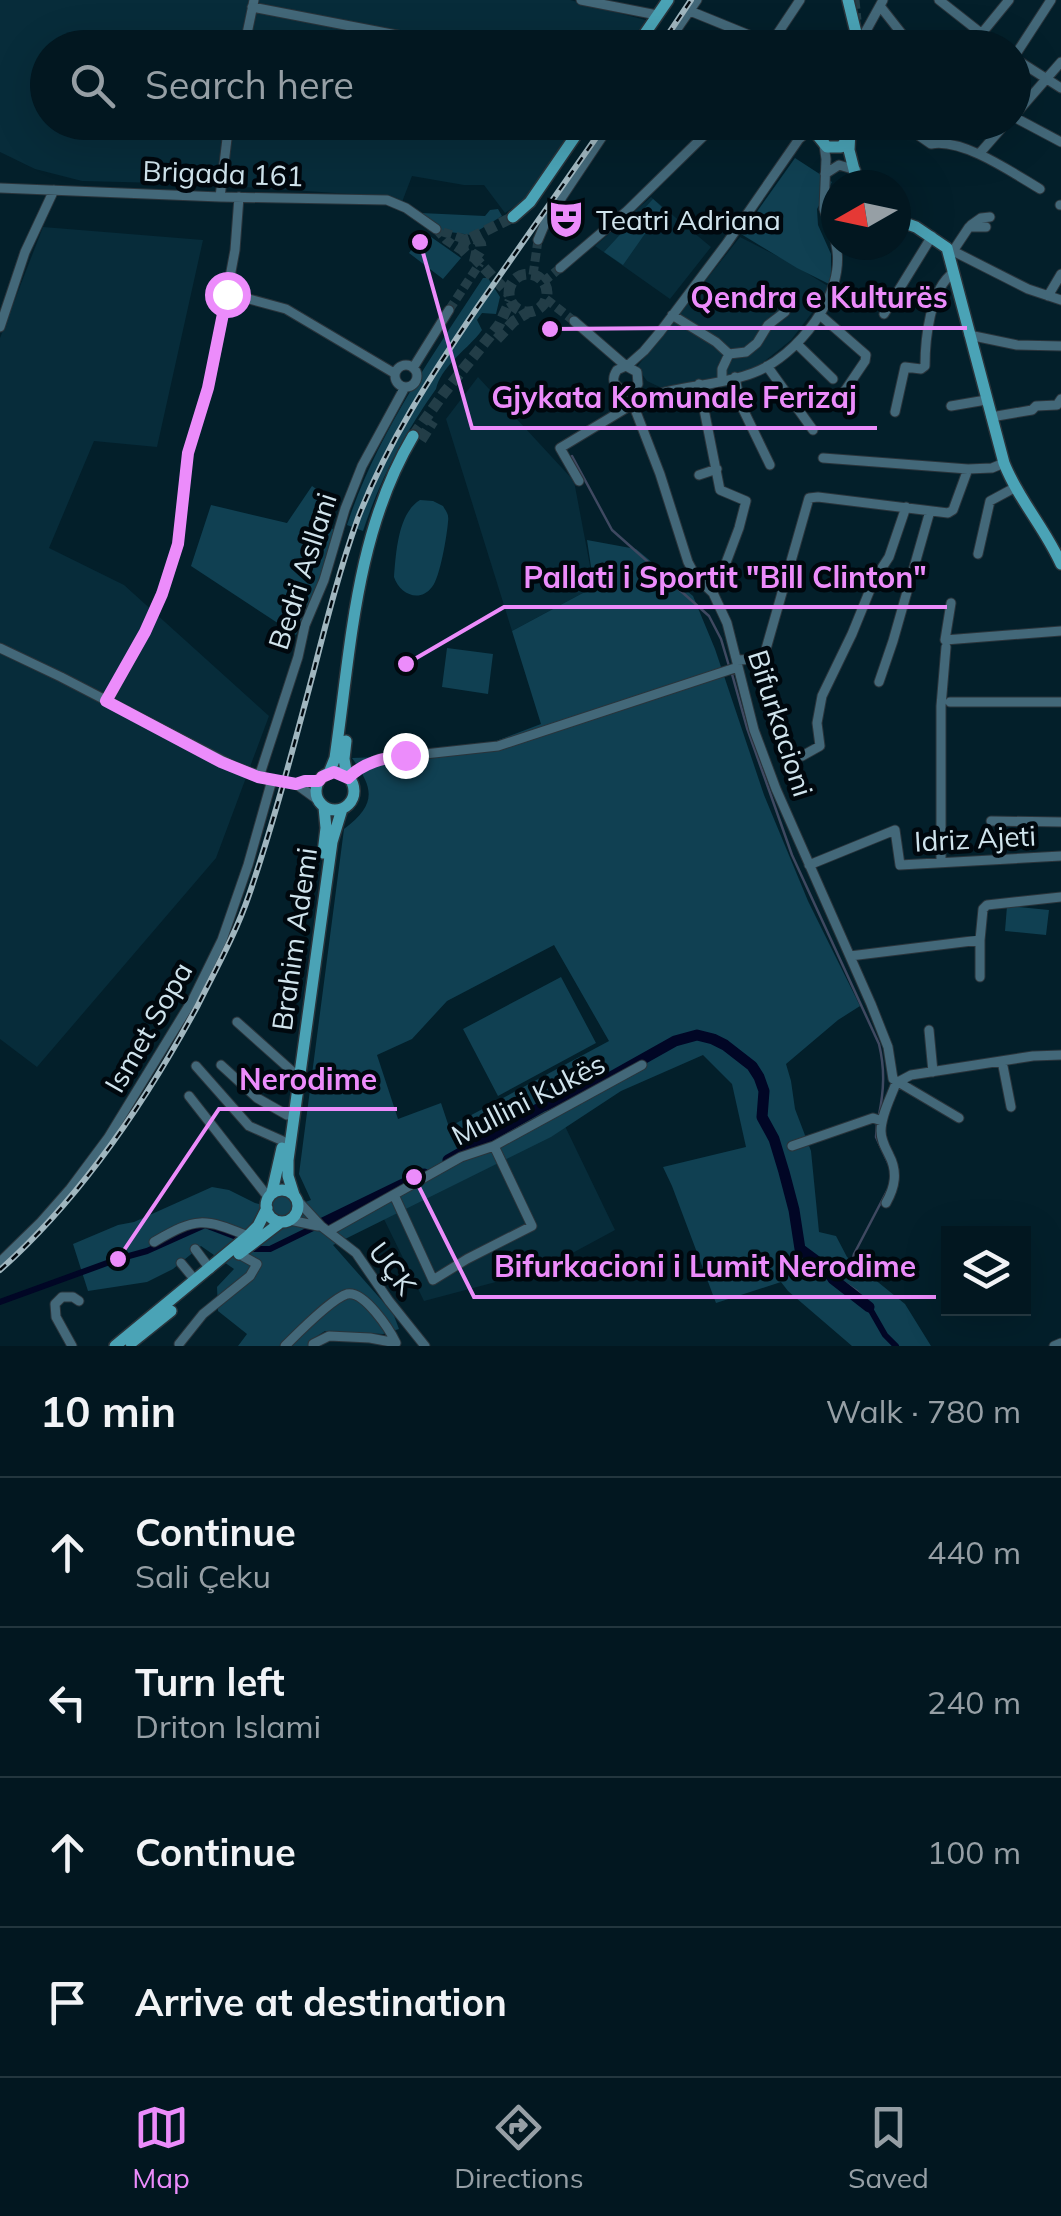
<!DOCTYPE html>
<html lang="en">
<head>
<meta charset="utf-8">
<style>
  body { margin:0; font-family:Mulish,sans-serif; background:#10242d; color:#f1f3f6 }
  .controls { position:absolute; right:30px; bottom:30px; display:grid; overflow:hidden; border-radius:0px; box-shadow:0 10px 40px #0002 }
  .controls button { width:90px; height:90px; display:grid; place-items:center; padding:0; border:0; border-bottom:2px solid #23363e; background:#021720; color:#f1f3f6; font:50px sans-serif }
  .compass { position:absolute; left:821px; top:170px; width:90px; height:90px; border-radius:50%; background:#021720; box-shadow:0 10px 40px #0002; rotate:261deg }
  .stop { position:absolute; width:30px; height:30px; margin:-22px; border:8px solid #ec8cfb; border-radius:50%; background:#fff }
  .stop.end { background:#ec8cfb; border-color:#fff; box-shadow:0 2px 10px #0008 }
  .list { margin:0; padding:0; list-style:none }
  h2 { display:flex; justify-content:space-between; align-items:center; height:130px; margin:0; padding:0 40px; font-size:42px }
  h2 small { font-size:32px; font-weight:400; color:#969fa5 }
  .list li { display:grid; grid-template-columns:65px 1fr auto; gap:30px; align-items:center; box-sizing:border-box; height:150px; padding:0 40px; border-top:2px solid #23363e }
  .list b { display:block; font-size:38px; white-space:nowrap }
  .list p { margin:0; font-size:32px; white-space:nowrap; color:#969fa5 }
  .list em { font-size:32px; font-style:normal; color:#969fa5 }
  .icon { flex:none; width:55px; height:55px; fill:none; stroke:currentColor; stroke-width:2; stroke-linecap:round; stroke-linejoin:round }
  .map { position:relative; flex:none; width:1061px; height:1346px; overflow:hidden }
  .search { position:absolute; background:#021720; box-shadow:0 10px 40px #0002; left:30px; right:30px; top:30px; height:110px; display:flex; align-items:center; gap:25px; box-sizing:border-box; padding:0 35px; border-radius:55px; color:#969fa5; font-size:38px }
  .sheet { height:730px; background:#021720 }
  nav { display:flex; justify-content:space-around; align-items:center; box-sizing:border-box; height:140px; border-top:2px solid #23363e; background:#021720; font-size:28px; color:#969fa5 }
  nav a { display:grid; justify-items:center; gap:5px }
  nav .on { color:#ec8cfb }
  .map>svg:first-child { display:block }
  .built { fill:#072c3a }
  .green { fill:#104052; fill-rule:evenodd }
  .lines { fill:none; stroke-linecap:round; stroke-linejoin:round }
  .stream { stroke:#3f4961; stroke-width:2.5 }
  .canal { stroke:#010625; stroke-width:6 }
  .river { stroke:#010625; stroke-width:11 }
  .minor-tunnel { stroke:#223d47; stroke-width:9; stroke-dasharray:9 4.5; stroke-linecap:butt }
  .major-tunnel { stroke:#223d47; stroke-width:11; stroke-dasharray:11 5.5; stroke-linecap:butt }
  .minor-casing { stroke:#2a343b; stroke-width:11 }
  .major-casing { stroke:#2a343b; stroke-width:14 }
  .minor { stroke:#436879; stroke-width:9 }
  .major { stroke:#4aa3b6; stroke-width:11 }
  .rail-casing { stroke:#a0b6bf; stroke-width:6 }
  .rail { stroke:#00080e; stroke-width:2.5; stroke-dasharray:8; stroke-linecap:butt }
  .route { stroke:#ec8cfb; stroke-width:12 }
  .labels { text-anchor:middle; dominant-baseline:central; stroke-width:9; stroke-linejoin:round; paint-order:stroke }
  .street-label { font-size:28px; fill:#d0e4ed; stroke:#00080e }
  .poi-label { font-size:28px; fill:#d0e4ed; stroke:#00080e; text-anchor:start }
  .leader { fill:none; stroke:#ec8cfb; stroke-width:4 }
  .callout-dot { fill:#ec8cfb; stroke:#00080e; stroke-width:4 }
  .callout-label { font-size:30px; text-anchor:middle; font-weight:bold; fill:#ec8cfb; stroke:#00080e; stroke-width:9; stroke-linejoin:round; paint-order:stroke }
</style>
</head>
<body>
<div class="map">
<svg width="1061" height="1346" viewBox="0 0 1061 1346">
  <rect width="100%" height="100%" fill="#031f2a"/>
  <!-- built -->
  <path class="built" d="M0,0H570L649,21L631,48H48V122L580,123L531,195L505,213L484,185H464L412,176L402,202L380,196L200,184L82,181L35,169L0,152Z
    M651,197L711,247L670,299L595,246Z
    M43,227L203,240L157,447L94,441L49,548L124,585L269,716L216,858L37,1067L0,1039V338Z
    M740,237L791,263L831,288L791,340L755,369L668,391L647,381L637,367Z
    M478,377L574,481L594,587L512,631L446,419Z
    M563,1122L615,1230L541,1270L424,1301L381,1213Z"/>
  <!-- green -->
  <path class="green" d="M795,158L832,182L817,209L818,225L831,254V274L829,284L797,268L741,234Z
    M653,199L663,208L623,265L604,252Z
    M498,209L502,216L471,235L443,231L421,213L485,216L490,210Z
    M424,232L461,258L443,279L409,253Z
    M483,278H488L500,297L496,314L482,313L477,320L482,330L479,334C465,351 441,367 436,389C404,434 380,479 363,531L347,525C376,436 432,356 483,278Z
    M312,486L335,502L323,522L334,530L313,600L296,635L191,566L211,505L287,523Z
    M420,500L433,501L443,506C447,513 449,514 448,522C447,535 440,578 432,587C419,604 399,593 394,577C396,553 398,513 420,500Z
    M587,540L636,549L693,596L715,649L764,795L808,901L860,1006L838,1020L786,1064L791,1081L795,1109L811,1151L819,1232L836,1236L847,1257L905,1304L931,1346H852L788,1291L781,1282L716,1303L672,1186L663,1167L746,1147L732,1084L703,1055L621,1091L551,1137L333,1245L393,1313L399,1329L383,1334L325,1331L308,1342V1346H238L247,1334L218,1311L217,1287L234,1269L201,1246L173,1269L147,1282L88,1291L73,1244L118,1225L134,1222L212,1187L229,1190L255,1203L271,1207C274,1199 278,1192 288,1197L294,1206L311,1200L299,1174L344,829C377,804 374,789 352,758L437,755L483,746L541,724L512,631L594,587ZM554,945L609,1041L449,1127L441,1103L398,1119L377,1055L412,1039L447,1001Z
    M447,648L493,654L488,694L442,687Z
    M1007,906L1049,910L1046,935L1005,931Z
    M561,977L596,1043L498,1096L463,1029Z"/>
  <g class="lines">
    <!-- stream -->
    <path class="stream" d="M572,456L612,530L709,616L721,639L729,666
      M732,674L747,728L792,855L879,1044C885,1069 884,1090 879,1115
      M877,1123L876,1137L890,1167
      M869,1307L857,1291L842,1281L841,1277L849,1274L854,1254L888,1189"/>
    <!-- canal -->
    <path class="canal" d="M254,1249H270L315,1227
      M0,1302L118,1259L147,1251L205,1225L239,1238
      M869,1307L885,1335L896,1346"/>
    <!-- river -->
    <path class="river" d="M448,1160L543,1106L593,1087L675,1041L697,1035L713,1039L725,1045L752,1066L759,1077L764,1091L762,1117L774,1139L784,1172L794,1210L800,1249L827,1269L833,1279L869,1307
      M323,1223L424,1174"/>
    <!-- minor-tunnel -->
    <path class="minor-tunnel" d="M855,0L857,20
      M436,229L446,240L464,252
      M443,232L467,240
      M533,275L538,240
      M543,282L560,268
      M546,299L574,321
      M449,310L480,263"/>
    <!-- major-tunnel -->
    <path class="major-tunnel" d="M471,238L513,217
      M463 247a9 9 0 1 1 18 0a9 9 0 1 1-18 0Z
      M473,256L509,294
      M509 293a19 19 0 1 1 38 0a19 19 0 1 1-38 0Z
      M497,339L514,321L527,313
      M413,436L444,393L499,325L510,301
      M421,440L433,421"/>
    <!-- minor casing -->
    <g class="minor-casing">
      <path id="minor" d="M581,0L657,15
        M939,0L1000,48
        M880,6L913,48
        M252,7L464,48
        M690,11L771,44
        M982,33L1009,0
        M861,40L883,0
        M770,45L800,0
        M244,48L254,0
        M485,48H490
        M664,48L697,0
        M1014,57L1051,0
        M1014,58L1061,88
        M1014,116L1061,62
        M1014,117L1061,142
        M906,122L918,135L931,144C963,138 1013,173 1040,189
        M940,142L946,122
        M824,145L826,159L824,209L836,243
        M979,154L1007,122
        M825,174L839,165L856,170
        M0,188L220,197L387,200L406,208L436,229
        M220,197L229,122
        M1060,205H1061
        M971,225L981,218L990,217
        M538,240L546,221L612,122
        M836,245C847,294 797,357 753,373C714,388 671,384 633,404L660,474L688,562L696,577L713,593L727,623L754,730L776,789L871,1004L888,1047L893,1079L959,1118
        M947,248L1028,289L1061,300
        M953,251L969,227H986
        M560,268L627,211L718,122
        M227,293L286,309L394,373
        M1048,296L1061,274
        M884,314L932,236
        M672,315L716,342L729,354
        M820,315L866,355L865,361L842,395
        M574,321L626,366L637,372L638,384L634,389L626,392
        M0,327L25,252L54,190
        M969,335L1017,345L1061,346
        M797,344L833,379
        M395 376a11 11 0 1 1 22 0a11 11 0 1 1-22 0Z
        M626,366L617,370C608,384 619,387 627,394
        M627,366L644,351L660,332L727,243L799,139L819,122
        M767,366L813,430
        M413,368L449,310
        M735,377L740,403L770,465
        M722,380V369L729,354L746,352L757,343L768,325L785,312
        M699,384L720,490L746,501L739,528L721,576
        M951,406L986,400
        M895,412L905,367L921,369L925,366C925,340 930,289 953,273
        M991,417L1032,410L1036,406L1057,405L1061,399
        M823,458L968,469L992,468L1004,463
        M699,475L717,469
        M579,481L560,448L633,404
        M978,554L990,501L1016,487
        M951,603L945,640L1061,631
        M0,648L61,677L233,766L272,780L296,784L305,781H319
        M737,660L760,659L764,656L809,498L818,497L948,513L953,510L968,469
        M879,682L893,641L930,511
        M107,701L145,632L162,594L178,544L188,453L208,388L218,341L235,250L239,197
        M950,702H1061
        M802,756L820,746L817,723L822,696L852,634L874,580L889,557L906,507
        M259,777L298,657L305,625L324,580L345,509L362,466L405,387
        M348,778L356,770L379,759L498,746L738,667
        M296,784L318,800
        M991,821L1061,822
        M941,861V706L946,647
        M809,865L895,830L900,865L1061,856
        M850,956L980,940L983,909L987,905L1061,897
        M980,977V940
        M237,1022L293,1072
        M929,1030L933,1072
        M1002,1061L1011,1107
        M221,1065L257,1098L287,1115
        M196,1066L249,1126L283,1141
        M189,1096L268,1197
        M792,1146L873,1118L882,1121
        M394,1195L433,1280L467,1259L532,1226L494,1146
        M298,1201L321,1226L356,1253L389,1301L425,1346
        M886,1203C895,1187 898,1172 889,1155C885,1147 881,1140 881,1131C881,1115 891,1097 896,1083L911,1075L1033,1056L1061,1055
        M290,1220L318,1226
        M329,1231L461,1157L494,1146L642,1065
        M154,1242C197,1217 203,1218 248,1236
        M195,1249L210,1269
        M0,1262L41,1222L70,1189L108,1138L193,999L222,940L248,865L272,780
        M181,1263L195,1280
        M179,1344L203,1314L250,1276L257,1264L239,1254
        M72,1346L56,1317L55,1304L62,1297H73L79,1301
        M285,1346C298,1333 331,1299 347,1294C364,1290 390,1330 396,1343L370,1338L329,1336L313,1344V1346
        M1054,1346L1061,1343"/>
    </g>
    <!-- major casing -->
    <g class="major-casing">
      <path id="major" d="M848,0L858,41L856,48
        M635,48L668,0
        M819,122L818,136L827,147H841L850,136
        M848,122L850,130L849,150L858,185
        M513,217L530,202L585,122
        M896,220L916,227L947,248L1004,463C1018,499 1045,528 1061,564
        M346,741L344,759L347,776
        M316 791a19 19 0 1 1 38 0a19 19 0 1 1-38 0Z
        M329,773L335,758C351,648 355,534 413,436
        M323,853L326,828L324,807
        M266 1206a16 16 0 1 1 32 0a16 16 0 1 1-32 0Z
        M272,1192L282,1148
        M294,1195L288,1176V1160L332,842L342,809
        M239,1254L281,1222
        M131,1343L171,1311
        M115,1346L248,1236L258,1226L267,1208"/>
    </g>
    <!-- minor -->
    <use href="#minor" class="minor"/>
    <!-- major -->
    <use href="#major" class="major"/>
    <!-- rail casing -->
    <g class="rail-casing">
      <path id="rail" d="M659,48L691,0
        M0,1270C82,1197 146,1101 198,1005C216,969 236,933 249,895C274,822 294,745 314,670C327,619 340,568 358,518C387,443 432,374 477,308C520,246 564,184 607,122"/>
    </g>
    <!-- rail -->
    <use href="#rail" class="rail"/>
  </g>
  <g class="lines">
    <!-- route -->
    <path class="route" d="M227,294L208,388L188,453L178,544L162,594L145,632L106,701L221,762L258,777L296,784L305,781H319L322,777L334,772L348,778C364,762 384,758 405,755"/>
  </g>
  <!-- icons -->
  <defs>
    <g id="theatre-bare" transform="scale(3)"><path d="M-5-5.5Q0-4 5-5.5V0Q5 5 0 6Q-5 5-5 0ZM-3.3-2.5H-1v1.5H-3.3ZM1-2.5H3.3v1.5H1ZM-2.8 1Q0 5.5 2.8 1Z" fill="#ec8cfb" stroke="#00080e" stroke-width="2.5" paint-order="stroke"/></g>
  </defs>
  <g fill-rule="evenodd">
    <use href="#theatre-bare" x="566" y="219"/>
  </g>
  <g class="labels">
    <!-- street labels -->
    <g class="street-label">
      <text transform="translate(223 173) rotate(2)">Brigada 161</text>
      <text transform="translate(302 571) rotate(-72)">Bedri Asllani</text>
      <text transform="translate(781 723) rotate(72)">Bifurkacioni</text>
      <text transform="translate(975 838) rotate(-3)">Idriz Ajeti</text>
      <text transform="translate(294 939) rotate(-82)">Brahim Ademi</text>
      <text transform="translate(148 1027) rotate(-60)">Ismet Sopa</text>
      <text transform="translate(528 1099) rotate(-27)">Mullini Kukës</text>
      <text transform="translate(393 1268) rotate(53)">UÇK</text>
    </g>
    <!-- poi labels -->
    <g class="poi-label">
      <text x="596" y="219">Teatri Adriana</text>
    </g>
  </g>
  <!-- callouts -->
  <path class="leader" d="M550 329L670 328H967M420 242L472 428H877M406 664L504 607H947M118 1259L219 1109H397M414 1177L474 1297H936"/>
  <g class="callout-dot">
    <circle cx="550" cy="329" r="10"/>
    <circle cx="420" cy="242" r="10"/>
    <circle cx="406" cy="664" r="10"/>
    <circle cx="118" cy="1259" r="10"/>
    <circle cx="414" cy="1177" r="10"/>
  </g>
  <g class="callout-label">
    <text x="819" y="308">Qendra e Kulturës</text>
    <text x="674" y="408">Gjykata Komunale Ferizaj</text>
    <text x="725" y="588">Pallati i Sportit "Bill Clinton"</text>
    <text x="308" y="1090">Nerodime</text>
    <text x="705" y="1277">Bifurkacioni i Lumit Nerodime</text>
  </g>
</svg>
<div class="controls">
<button><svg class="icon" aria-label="layers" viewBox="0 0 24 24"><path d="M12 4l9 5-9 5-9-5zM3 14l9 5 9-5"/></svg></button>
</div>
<svg class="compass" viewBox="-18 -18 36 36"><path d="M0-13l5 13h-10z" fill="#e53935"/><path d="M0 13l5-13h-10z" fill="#969fa5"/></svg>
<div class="stop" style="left:227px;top:294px"></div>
<div class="stop end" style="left:405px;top:755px"></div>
<div class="search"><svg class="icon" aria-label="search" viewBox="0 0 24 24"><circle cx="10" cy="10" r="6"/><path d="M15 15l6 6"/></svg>Search here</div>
</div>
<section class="sheet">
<h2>10 min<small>Walk · 780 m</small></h2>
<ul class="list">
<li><svg class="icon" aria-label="ahead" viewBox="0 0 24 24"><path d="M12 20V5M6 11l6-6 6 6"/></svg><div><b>Continue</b><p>Sali Çeku</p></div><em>440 m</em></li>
<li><svg class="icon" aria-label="left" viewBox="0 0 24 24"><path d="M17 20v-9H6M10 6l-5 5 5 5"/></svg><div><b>Turn left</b><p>Driton Islami</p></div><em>240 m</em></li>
<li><svg class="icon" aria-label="ahead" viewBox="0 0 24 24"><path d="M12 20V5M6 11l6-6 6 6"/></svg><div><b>Continue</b></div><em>100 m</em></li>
<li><svg class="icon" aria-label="arrive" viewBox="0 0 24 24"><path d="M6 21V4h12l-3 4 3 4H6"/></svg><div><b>Arrive at destination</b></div></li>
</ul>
</section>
<nav>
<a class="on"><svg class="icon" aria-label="map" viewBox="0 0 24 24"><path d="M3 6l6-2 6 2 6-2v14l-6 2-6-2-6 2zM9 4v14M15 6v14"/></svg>Map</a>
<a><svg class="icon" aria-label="directions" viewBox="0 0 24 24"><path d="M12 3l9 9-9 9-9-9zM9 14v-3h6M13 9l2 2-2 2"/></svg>Directions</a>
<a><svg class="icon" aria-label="saved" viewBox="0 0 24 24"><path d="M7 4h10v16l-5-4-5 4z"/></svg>Saved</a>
</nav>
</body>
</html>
